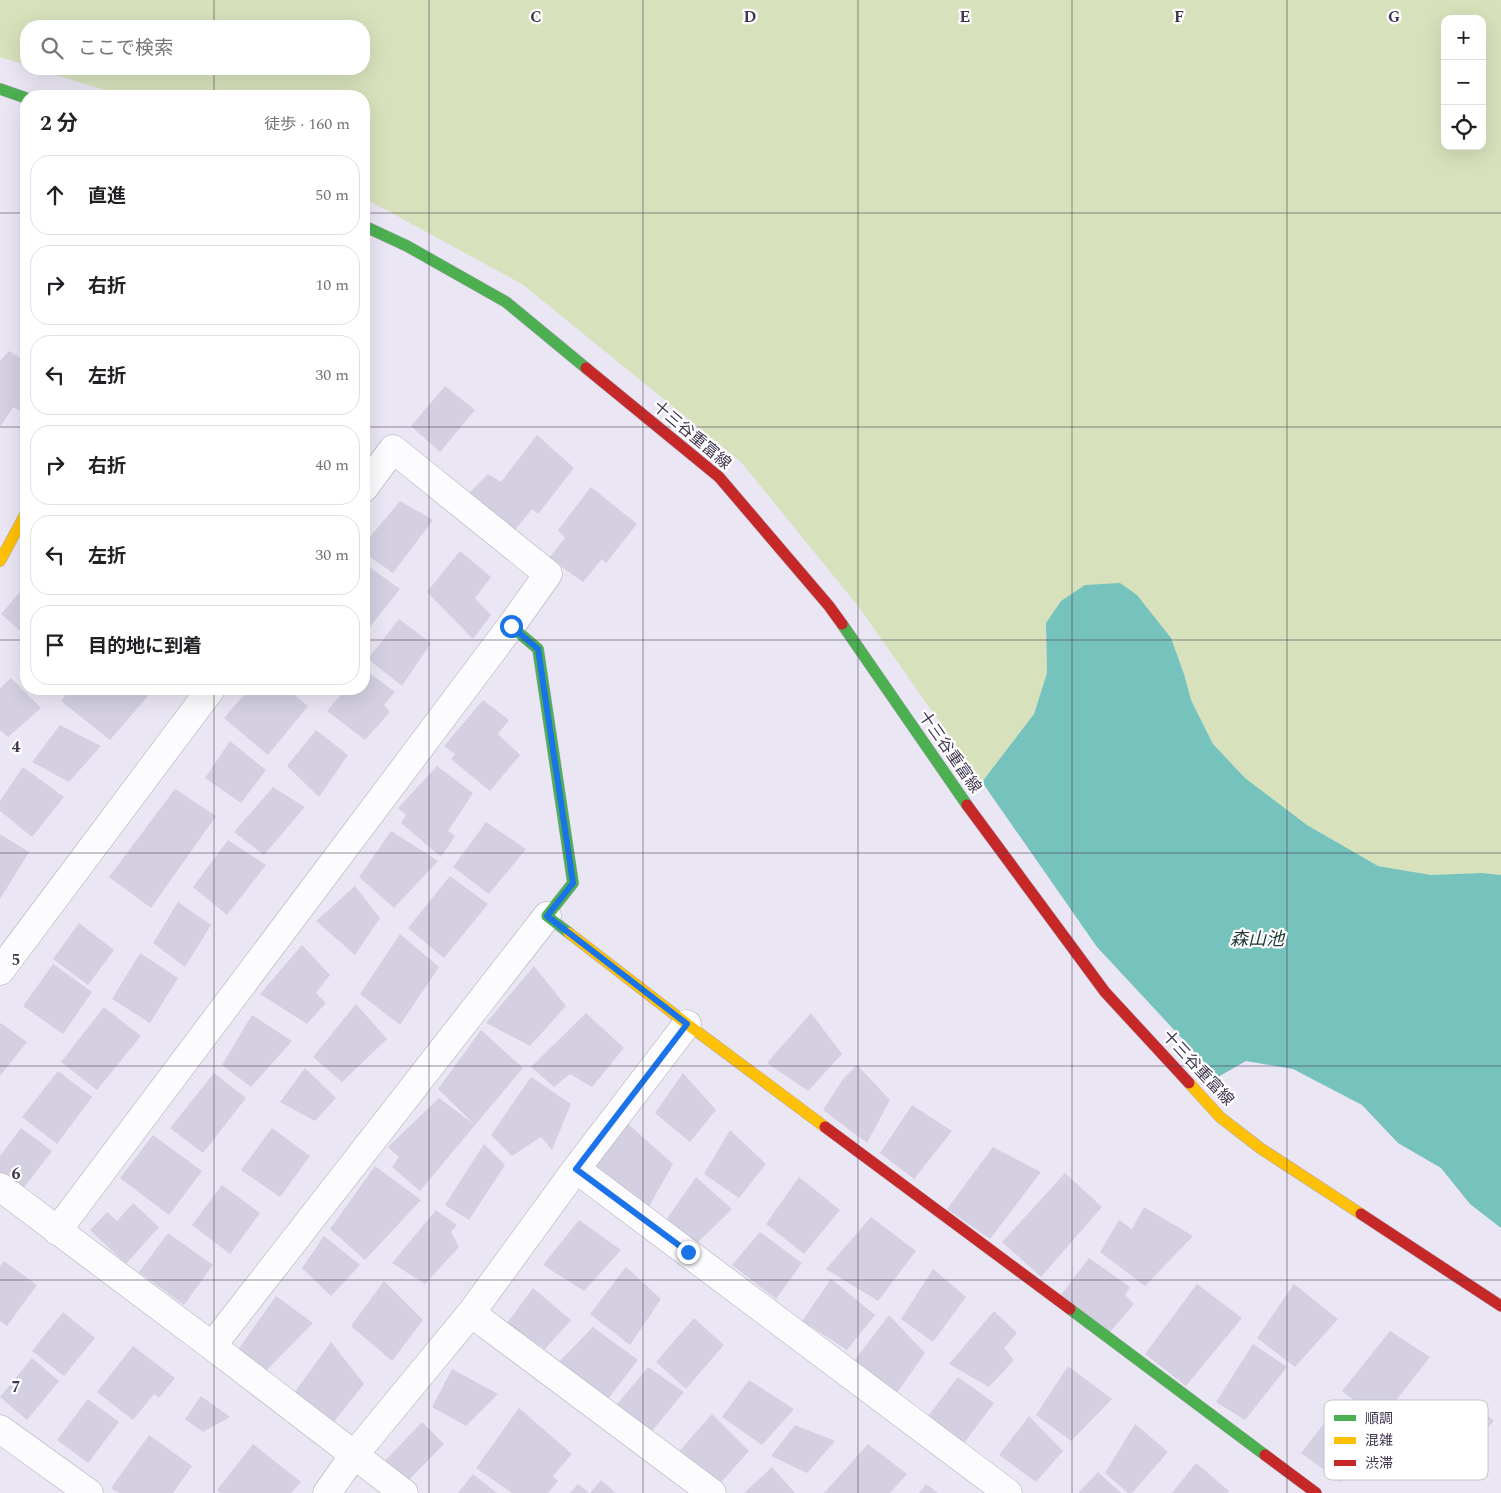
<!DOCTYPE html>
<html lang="ja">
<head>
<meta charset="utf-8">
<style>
  body { margin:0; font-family:Spectral,"Noto Sans JP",serif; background:#f2f2f2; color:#202124 }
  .controls { position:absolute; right:15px; top:15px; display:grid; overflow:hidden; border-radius:10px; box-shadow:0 5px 20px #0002 }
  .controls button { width:45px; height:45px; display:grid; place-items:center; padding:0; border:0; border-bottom:1px solid #e0e0e0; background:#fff; color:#202124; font:25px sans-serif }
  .stop { position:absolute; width:15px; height:15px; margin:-11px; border:4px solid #1a73e8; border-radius:50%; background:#fff }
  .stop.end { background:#1a73e8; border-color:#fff; box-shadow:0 1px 5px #0008 }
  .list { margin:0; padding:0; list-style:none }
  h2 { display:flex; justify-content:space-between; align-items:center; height:65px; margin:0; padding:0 20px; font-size:21px }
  h2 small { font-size:16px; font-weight:400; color:#757577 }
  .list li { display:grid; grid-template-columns:32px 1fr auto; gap:15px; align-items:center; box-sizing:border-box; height:80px; margin:0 10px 10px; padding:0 10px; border:1px solid #e0e0e0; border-radius:20px }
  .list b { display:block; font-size:19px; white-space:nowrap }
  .list em { font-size:16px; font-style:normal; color:#757577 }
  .icon { flex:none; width:28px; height:28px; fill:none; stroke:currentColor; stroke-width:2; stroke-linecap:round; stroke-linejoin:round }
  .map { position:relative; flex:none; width:1501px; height:1493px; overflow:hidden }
  .search { position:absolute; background:#fff; box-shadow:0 5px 20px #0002; left:20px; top:20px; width:350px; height:55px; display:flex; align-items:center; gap:12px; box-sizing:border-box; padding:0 18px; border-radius:20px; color:#757577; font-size:19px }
  .panel { position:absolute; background:#fff; box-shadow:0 5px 20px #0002; left:20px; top:90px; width:350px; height:605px; border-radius:20px }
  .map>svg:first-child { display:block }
  .green { fill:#d7e2bc; fill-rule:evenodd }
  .water { fill:#76c2bd }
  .building { fill:#d4d0e2 }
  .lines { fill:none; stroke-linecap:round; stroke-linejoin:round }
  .street-casing { stroke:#afa8ba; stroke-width:29 }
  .fast-casing { stroke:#afa8ba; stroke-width:12 }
  .slow-casing { stroke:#afa8ba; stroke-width:12 }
  .jam-casing { stroke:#afa8ba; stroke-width:12 }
  .street { stroke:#fcfbfd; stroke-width:28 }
  .fast { stroke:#4caf50; stroke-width:11 }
  .slow { stroke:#ffc107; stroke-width:11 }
  .jam { stroke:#c62828; stroke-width:11 }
  .route { stroke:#1a73e8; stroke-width:6 }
  .grid { fill:none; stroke:#3f354f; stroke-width:1; stroke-opacity:0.55 }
  .labels { text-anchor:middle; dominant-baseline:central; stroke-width:4.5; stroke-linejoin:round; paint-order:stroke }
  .street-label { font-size:16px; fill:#3f354f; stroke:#fff }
  .water-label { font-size:18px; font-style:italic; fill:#203935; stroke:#fff }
  .key { fill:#fff; stroke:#c5c2ca; stroke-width:1 }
  .key-label { font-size:14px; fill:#3f354f }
  .grid-label { font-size:16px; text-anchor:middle; font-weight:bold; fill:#3f354f; stroke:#fff; stroke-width:4.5; stroke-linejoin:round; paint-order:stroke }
</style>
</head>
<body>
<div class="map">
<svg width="1501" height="1493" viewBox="0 0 1501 1493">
  <rect width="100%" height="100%" fill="#ebe6f4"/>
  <!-- green -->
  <path class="green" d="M0,0H1501V875L1481,873L1431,875L1378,866L1307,825L1245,778L1213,744L1191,700L1184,674L1171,638L1046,623L1047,673L1034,714L982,782L858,606L741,462L522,284L364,198V96H124L37,69H364V26H26V65L0,57ZM1445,19H1482V146H1445Z"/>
  <!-- water -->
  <path class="water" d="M1120,583L1137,595L1171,638L1184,674L1191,700L1213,744L1245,778L1307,825L1378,866L1431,875L1481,873L1501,875V1228L1470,1204L1441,1168L1398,1143L1362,1105L1293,1069L1246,1061L1218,1077L1097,947L982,782L1034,714L1047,673L1046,623L1061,601L1085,585Z"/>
  <!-- building -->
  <path class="building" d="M9,351L26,362V414L13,407L0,427V361Z
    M445,386L475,410L440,452L411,426Z
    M537,435L574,468L538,514L532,509L510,536L464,498L488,474L501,482Z
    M591,487L637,524L606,563L602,559L583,582L549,558L565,538L558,530Z
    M400,501L433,520L393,573L364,553V544Z
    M460,551L491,577L475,598L491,615L473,639L427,592Z
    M364,563L400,589L364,634Z
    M26,585V636L1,614Z
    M399,619L431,643L402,686L368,659Z
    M364,669L395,692L384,705L390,712L365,740L327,711L346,689H364Z
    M11,678L41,708L8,737L0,730V688Z
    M70,689H154L110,740L61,701Z
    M249,689H287L308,706L268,755L224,718Z
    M483,700L509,720L498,734L520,755L490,791L451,759L455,754L444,746Z
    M60,725L101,746L69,782L32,762Z
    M316,730L348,755L319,797L287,766Z
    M230,741L266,770L241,803L205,778Z
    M437,766L473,793L448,831L455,836L441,857L401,823L406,815L398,808Z
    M23,767L64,797L32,837L0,811V801Z
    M273,787L305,807L264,855L234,832Z
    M175,789L216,816L151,908L109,877Z
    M486,822L526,849L489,894L453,867Z
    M391,831L438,861L394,908L359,877Z
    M0,834L29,852L0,899Z
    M228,840L266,865L227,915L193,887Z
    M450,876L488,904L444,958L408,928Z
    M355,886L380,918L355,955L316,921Z
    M178,902L211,925L185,967L153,943Z
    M79,923L114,950L88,985L53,959Z
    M400,934L439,967L400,1025L360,994Z
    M302,945L330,975L316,993L326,1003L307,1024L260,994Z
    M140,953L178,978L150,1023L112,999Z
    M53,964L92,992L63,1034L23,1006Z
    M534,966L566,1006L530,1046L486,1023Z
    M356,1004L387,1039L342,1082L313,1057Z
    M104,1007L141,1036L97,1090L61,1062Z
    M586,1013L624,1048L592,1087L570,1074L554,1087L531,1067Z
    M811,1013L842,1054L808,1091L767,1063Z
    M252,1015L292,1041L251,1087L222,1065Z
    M1,1023L27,1042L0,1076V1024Z
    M481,1030L523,1068L475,1125L438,1089Z
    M857,1065L890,1100L867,1143L823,1110L843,1079Z
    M305,1068L336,1098L315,1121L280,1102Z
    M58,1071L92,1097L57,1144L22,1117Z
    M214,1073L246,1098L203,1153L170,1128Z
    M683,1073L716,1110L690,1142L655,1113Z
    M531,1077L571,1104L552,1150L541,1137L512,1156L491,1135Z
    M439,1098L475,1125L420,1191L392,1167L399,1157L388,1147Z
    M912,1105L952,1131L914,1179L880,1153Z
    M627,1123L673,1164L647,1210L592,1170Z
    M21,1128L52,1151L19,1194L0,1180V1156Z
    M272,1128L310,1156L280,1197L241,1170Z
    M730,1130L766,1164L739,1198L704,1174Z
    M153,1135L202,1171L169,1215L120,1178Z
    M484,1144L505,1165L469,1220L445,1205Z
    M993,1147L1041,1172L990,1239L947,1209Z
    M375,1166L421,1200L365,1260L330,1229Z
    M1065,1173L1102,1207L1041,1277L1002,1242Z
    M696,1177L732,1209L688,1252L659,1230Z
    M799,1177L840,1210L804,1254L766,1224Z
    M222,1185L260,1213L230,1254L192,1225Z
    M133,1203L159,1227L126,1264L90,1230L107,1212L117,1221Z
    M1144,1207L1193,1236L1145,1286L1100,1252L1119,1220L1132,1229Z
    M436,1210L457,1225L451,1232L459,1247L425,1284L392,1263Z
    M871,1217L916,1251L878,1301L826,1269Z
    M579,1220L621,1250L584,1291L543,1265Z
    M760,1232L802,1263L776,1299L732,1265Z
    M168,1233L213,1265L184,1305L139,1272Z
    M324,1236L360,1265L331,1296L302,1268Z
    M1089,1258L1130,1287L1125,1295L1134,1304L1110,1332L1061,1295Z
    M4,1261L37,1285L7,1326L0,1321V1266Z
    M626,1267L661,1299L630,1345L590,1314Z
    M933,1269L966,1297L933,1342L901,1319Z
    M831,1279L875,1315L847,1350L802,1321Z
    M384,1281L423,1320L392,1361L351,1326Z
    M1197,1284L1242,1318L1186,1386L1145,1354Z
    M1294,1284L1338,1319L1295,1367L1257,1338Z
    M533,1288L571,1320L545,1349L507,1323Z
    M276,1296L313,1323L261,1376L235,1354Z
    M994,1311L1017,1333L1004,1348L1014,1360L989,1387L949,1364Z
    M63,1312L95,1338L64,1376L32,1351Z
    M889,1315L925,1353L895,1396L851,1365Z
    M694,1318L724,1345L686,1389L656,1362Z
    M593,1327L638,1360L604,1404L554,1367Z
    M1390,1331L1430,1357L1380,1421L1342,1391Z
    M331,1342L364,1384L329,1428L292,1396Z
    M1253,1344L1287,1367L1245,1420L1216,1402Z
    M133,1346L175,1378L159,1398L154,1394L133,1420L97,1392Z
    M32,1358L59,1381L27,1420L0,1397Z
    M1068,1366L1112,1399L1071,1441L1036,1415Z
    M648,1367L684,1392L648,1436L613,1409Z
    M452,1369L498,1394L466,1426L432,1407Z
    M958,1377L994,1403L961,1447L925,1420Z
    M749,1380L794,1409L762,1445L722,1417Z
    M201,1396L230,1417L203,1432L185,1419Z
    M88,1399L119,1422L88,1463L57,1440Z
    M1474,1402L1494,1421L1447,1472L1428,1456Z
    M519,1408L572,1454L553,1476L558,1481L548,1493H512L476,1468Z
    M712,1414L749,1451L718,1486L677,1454Z
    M1029,1416L1063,1451L1036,1482L999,1455Z
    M1330,1416L1366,1444L1341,1482L1301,1453Z
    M422,1422L444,1444L404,1485L382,1464Z
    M1135,1424L1168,1452L1132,1493H1128L1105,1473Z
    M795,1425L835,1441L807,1473L771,1456Z
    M149,1435L192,1466L173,1493H119L111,1488Z
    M253,1444L301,1482L291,1493H220L217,1490Z
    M868,1444L907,1474L890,1493H824Z
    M1196,1463L1229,1491L1227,1493H1172Z
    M772,1467L795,1493H744Z
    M1098,1472L1121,1493H1078Z
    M473,1474L497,1493H458Z
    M601,1480L616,1493H590Z
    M578,1484L589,1493H570Z
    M926,1484L938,1493H919Z"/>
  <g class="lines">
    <!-- street casing -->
    <g class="street-casing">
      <path id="street" d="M0,971L211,689
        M576,1169L1008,1493
        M0,1187L212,1346L404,1493
        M57,1231L511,626L548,574L393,449L364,488
        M471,1313L712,1493
        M212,1346L547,916
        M0,1429L89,1493
        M327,1493L354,1455L471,1313L576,1169L687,1024"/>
    </g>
    <!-- fast casing -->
    <g class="fast-casing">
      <path id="fast" d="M0,89L26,98
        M364,226L407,246L506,302L586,368
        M842,624L967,805
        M511,626L538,649L573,883L547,916L569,933
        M1070,1309L1265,1455"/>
    </g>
    <!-- slow casing -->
    <g class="slow-casing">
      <path id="slow" d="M0,561L26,513
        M569,933L687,1024L825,1127
        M1189,1083L1220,1117L1260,1148L1361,1214"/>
    </g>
    <!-- jam casing -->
    <g class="jam-casing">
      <path id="jam" d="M586,368L719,477L829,606L842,624
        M967,805L1105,992L1189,1083
        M825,1127L1070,1309
        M1361,1214L1501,1306
        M1265,1455L1316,1493"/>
    </g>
    <!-- street -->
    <use href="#street" class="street"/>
    <!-- fast -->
    <use href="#fast" class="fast"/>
    <!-- slow -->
    <use href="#slow" class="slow"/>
    <!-- jam -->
    <use href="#jam" class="jam"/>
  </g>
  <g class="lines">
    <!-- route -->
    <path class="route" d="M511,626L538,649L573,883L547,916L687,1024L576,1169L688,1252"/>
  </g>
  <!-- grid -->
  <path class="grid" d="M214,0V26M429,0V1493M643,0V1493M858,0V1493M1072,0V1493M1287,0V1493M214,69V96M0,213H26M364,213H1501M0,427H26M364,427H1501M0,640H26M364,640H1501M214,689V1493M0,853H1501M0,1066H1501M0,1280H1501"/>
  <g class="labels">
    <!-- street labels -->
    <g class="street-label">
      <text transform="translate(692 435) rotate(40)">十三谷重富線</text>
      <text transform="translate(950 752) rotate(55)">十三谷重富線</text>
      <text transform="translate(1198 1068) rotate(47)">十三谷重富線</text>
    </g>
    <!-- water labels -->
    <g class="water-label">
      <text x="1257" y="939">森山池</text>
    </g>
  </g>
  <!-- legend -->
  <rect x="1324" y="1400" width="164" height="80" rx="8" class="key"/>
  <rect x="1334" y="1415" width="22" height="6" fill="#4caf50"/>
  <rect x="1334" y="1437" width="22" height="7" fill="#ffc107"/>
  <rect x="1334" y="1460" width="22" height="6" fill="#c62828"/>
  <g class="key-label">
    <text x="1365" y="1423">順調</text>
    <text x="1365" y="1445">混雑</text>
    <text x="1365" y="1468">渋滞</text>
  </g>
  <g class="grid-label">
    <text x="536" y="22">C</text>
    <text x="750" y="22">D</text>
    <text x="965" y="22">E</text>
    <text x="1179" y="22">F</text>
    <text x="1394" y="22">G</text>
    <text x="16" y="752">4</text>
    <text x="16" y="965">5</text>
    <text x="16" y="1179">6</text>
    <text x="16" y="1392">7</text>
  </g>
</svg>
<div class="controls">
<button>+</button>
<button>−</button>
<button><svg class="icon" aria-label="locate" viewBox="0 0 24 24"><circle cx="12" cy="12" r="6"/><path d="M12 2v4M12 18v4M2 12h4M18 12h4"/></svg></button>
</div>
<div class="stop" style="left:511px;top:626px"></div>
<div class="stop end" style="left:688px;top:1252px"></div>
<div class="search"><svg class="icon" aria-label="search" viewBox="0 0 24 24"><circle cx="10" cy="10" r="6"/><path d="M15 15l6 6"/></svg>ここで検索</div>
<section class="panel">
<h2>2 分<small>徒歩 · 160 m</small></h2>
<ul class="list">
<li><svg class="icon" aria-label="ahead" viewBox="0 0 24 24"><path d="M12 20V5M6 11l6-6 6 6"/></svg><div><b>直進</b></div><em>50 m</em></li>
<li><svg class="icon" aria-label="right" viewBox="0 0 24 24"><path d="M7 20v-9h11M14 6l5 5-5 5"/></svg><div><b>右折</b></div><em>10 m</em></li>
<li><svg class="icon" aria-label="left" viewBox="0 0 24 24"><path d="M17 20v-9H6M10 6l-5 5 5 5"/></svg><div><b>左折</b></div><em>30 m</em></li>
<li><svg class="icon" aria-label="right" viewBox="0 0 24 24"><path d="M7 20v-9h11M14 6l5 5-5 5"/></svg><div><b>右折</b></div><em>40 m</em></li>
<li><svg class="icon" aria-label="left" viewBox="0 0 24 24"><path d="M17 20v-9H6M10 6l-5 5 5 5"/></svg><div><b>左折</b></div><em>30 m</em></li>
<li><svg class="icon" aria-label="arrive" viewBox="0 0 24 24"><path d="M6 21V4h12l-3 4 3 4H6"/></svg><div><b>目的地に到着</b></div></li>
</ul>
</section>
</div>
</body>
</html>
